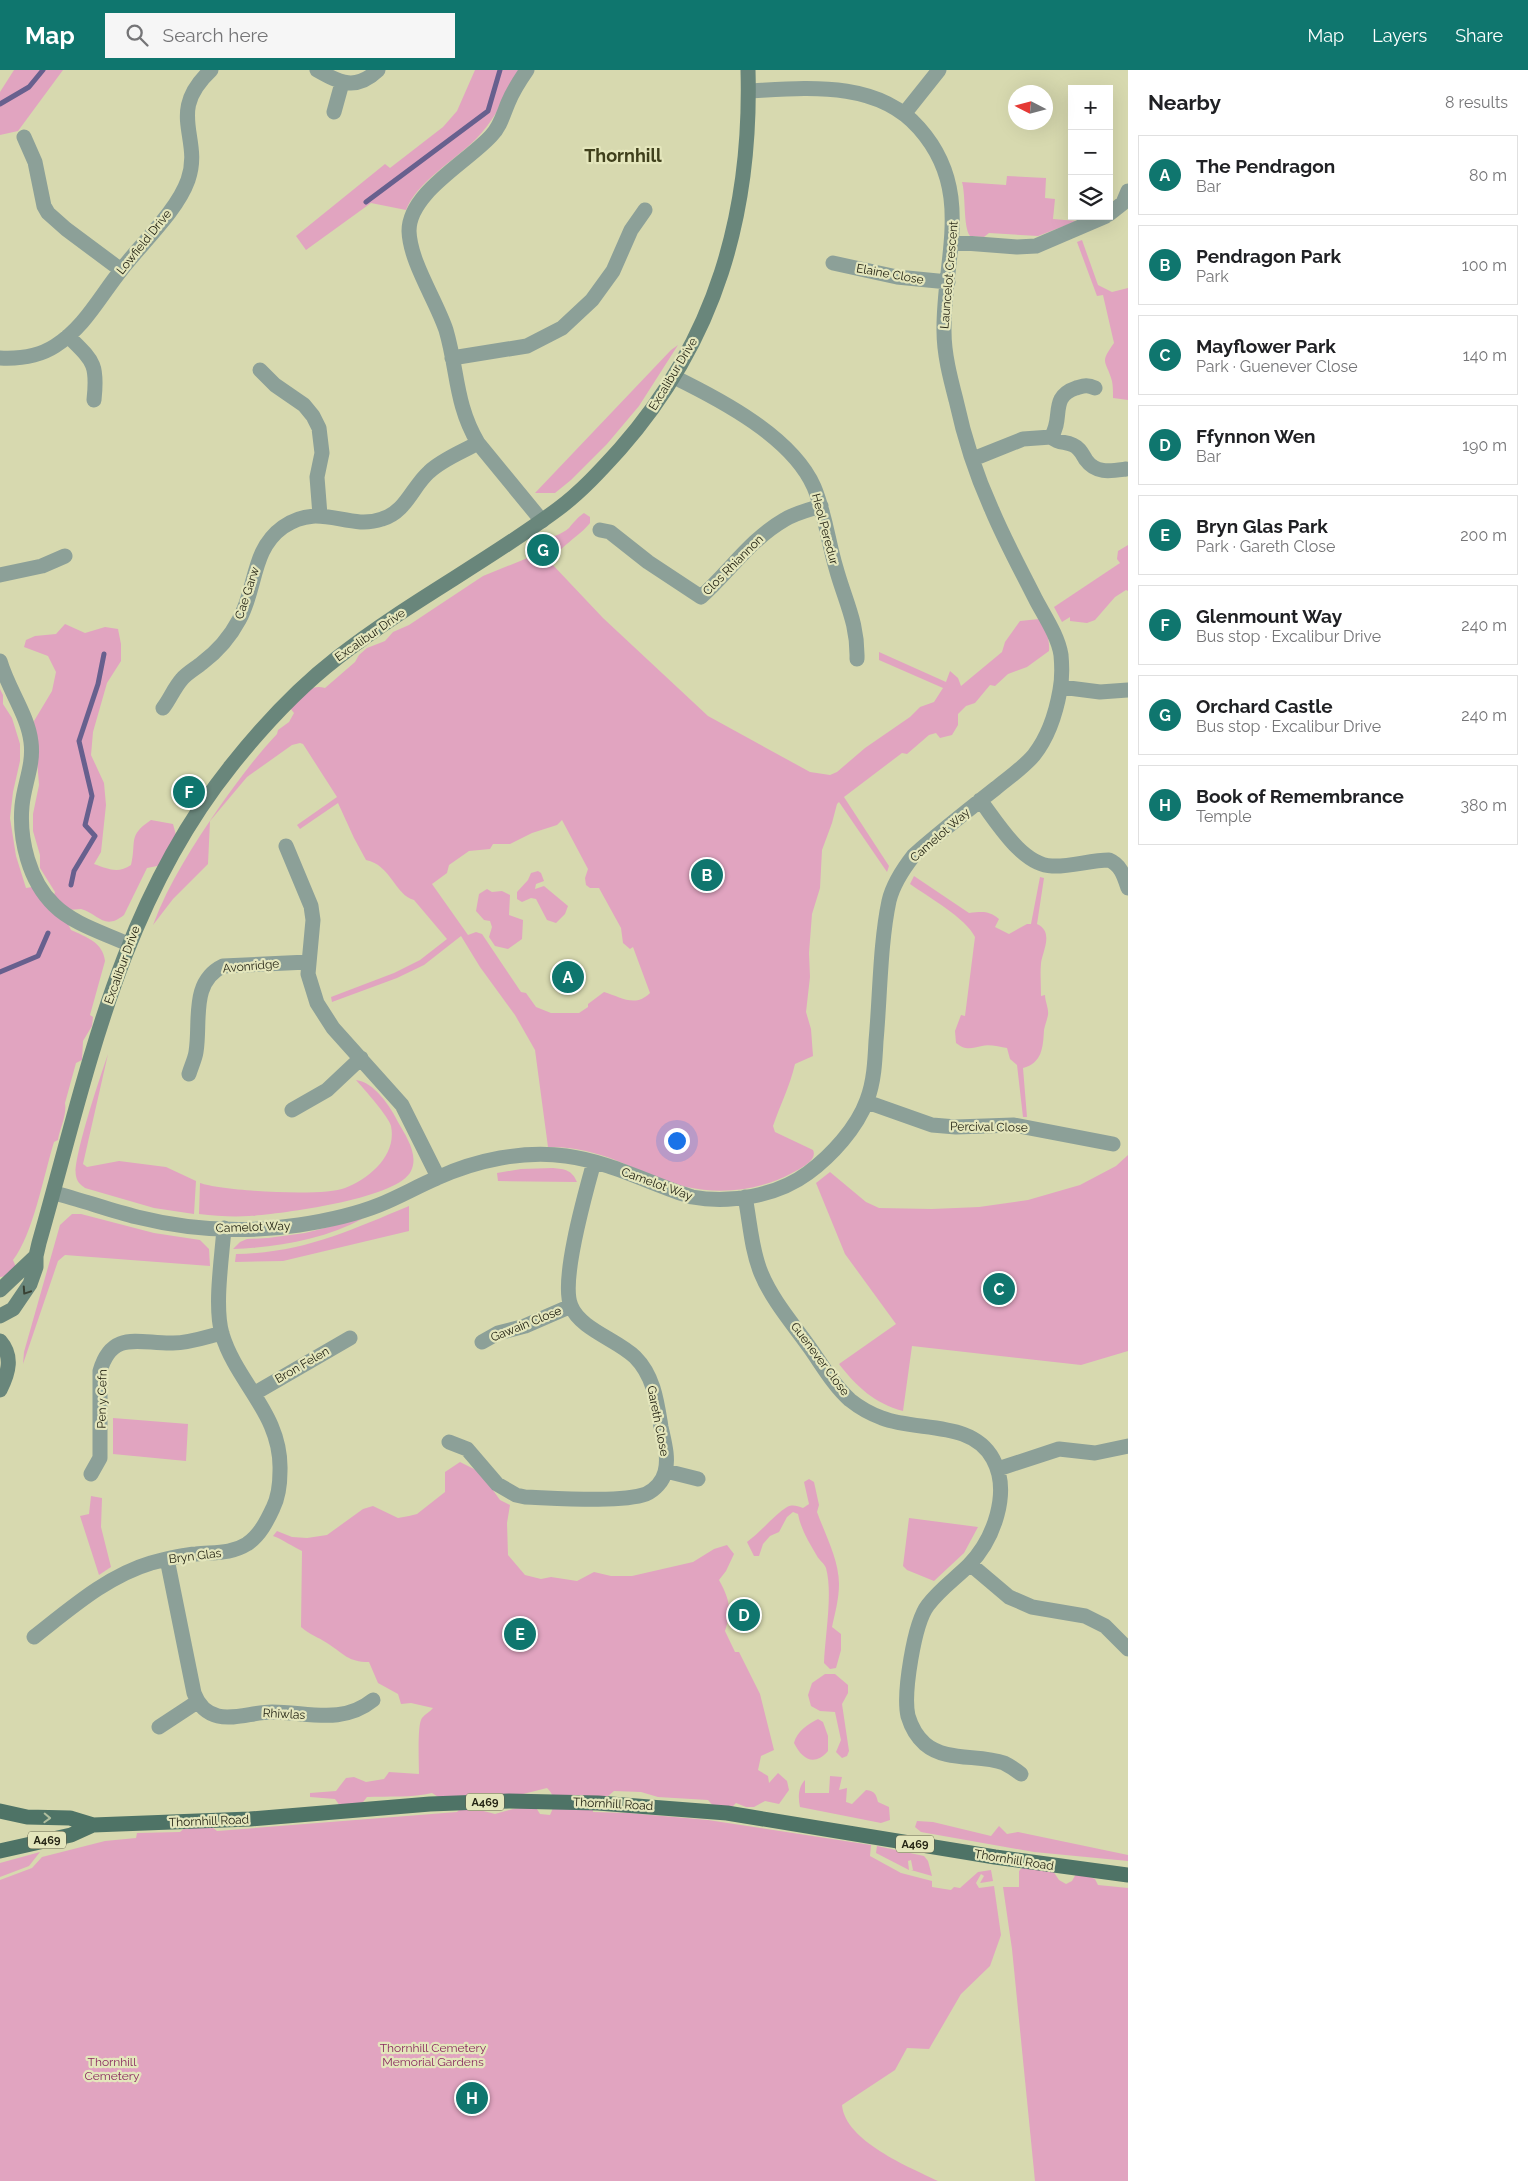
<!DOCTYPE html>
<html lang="en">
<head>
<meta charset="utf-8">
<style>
  body { margin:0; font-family:Raleway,sans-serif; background:#f6f6f6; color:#202124 }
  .controls { position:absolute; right:15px; top:15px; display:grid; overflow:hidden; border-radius:0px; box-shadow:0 5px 20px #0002 }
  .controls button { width:45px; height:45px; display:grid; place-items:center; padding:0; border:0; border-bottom:1px solid #e0e0e0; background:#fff; color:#202124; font:25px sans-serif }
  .compass { position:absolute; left:1008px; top:15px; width:45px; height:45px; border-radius:50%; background:#fff; box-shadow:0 5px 20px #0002; rotate:276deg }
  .you { position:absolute; left:676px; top:1070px; width:18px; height:18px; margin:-12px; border:4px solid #fff; border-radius:50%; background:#1a73e8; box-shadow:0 0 0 8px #1a73e833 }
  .badge { display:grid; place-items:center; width:32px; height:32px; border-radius:50%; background:#0f766e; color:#fff; font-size:16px; font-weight:700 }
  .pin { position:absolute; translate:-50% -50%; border:2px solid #fff; box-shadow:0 1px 5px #0006 }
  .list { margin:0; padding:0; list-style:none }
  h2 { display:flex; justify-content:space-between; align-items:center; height:65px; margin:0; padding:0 20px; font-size:21px }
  h2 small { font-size:16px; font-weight:400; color:#757577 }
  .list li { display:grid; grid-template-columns:32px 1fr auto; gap:15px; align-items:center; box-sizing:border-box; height:80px; margin:0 10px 10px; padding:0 10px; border:1px solid #e0e0e0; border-radius:0px }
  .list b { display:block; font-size:19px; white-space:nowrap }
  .list p { margin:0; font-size:16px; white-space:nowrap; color:#757577 }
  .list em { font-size:16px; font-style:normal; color:#757577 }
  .icon { flex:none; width:28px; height:28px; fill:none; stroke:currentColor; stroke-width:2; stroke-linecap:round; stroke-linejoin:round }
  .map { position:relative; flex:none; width:1128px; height:2111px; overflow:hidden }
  header { display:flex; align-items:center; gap:30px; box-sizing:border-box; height:70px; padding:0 25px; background:#0f766e; color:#fff }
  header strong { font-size:24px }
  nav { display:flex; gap:28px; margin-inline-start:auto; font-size:18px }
  .search { width:350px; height:45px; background:#f6f6f6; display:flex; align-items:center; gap:12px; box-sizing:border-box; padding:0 18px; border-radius:0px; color:#757577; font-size:19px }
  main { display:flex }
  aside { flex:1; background:#fff }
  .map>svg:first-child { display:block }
  .green { fill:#e1a4c0; fill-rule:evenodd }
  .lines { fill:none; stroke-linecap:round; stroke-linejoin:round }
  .stream { stroke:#67608e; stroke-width:5 }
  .street { stroke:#8ca098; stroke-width:15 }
  .secondary { stroke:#69867b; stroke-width:15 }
  .primary { stroke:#4e7366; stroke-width:15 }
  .oneway { stroke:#394133 }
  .oneway2 { stroke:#b0be9e }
  .labels { text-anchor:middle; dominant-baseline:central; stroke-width:4.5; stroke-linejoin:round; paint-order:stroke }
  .shield { fill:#e4e6bc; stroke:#5e5e46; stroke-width:1 }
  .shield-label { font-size:11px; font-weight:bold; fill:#242414 }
  .street-label { font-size:12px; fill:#242414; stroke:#e4e6bc }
  .park-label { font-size:12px; fill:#892a5f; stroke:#e4e6bc }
  .district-label { font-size:18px; font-weight:bold; fill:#40401c; stroke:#e4e6bc }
</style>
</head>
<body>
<header>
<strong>Map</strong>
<div class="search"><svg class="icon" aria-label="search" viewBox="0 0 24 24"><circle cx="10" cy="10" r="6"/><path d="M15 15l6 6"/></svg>Search here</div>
<nav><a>Map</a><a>Layers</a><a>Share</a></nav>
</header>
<main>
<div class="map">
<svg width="1128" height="2111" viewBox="0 0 1128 2111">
  <rect width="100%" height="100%" fill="#d7d9af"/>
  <!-- green -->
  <path class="green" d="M14,0H63L18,61L0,65V22Z
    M475,0H519C506,24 496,49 476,69C455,90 417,112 406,140L371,133L306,180L296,166L385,94L390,98L443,57L457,41Z
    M1007,106L1046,108L1045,128L1055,129L1053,149L1077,151L1038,166L989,163L984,167L970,166C963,157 966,126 962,112L1006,115Z
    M1082,170L1098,215L1112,222L1128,218V330L1113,328C1113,322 1113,316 1112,311C1106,290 1099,294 1114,273L1103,225L1097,226L1077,172Z
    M678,275L639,336L607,374L571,410L555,423H535L671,280Z
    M584,443L590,447V453C579,467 559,476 551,493L603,548L708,646L810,702L830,705L837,702L865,678L910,647L920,637L934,632L943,618L879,590V582L946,612L950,601L958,608L961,616L1002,582L1005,572L1020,551L1039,549C1046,560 1050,569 1049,581L1027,597L1008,604L995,616L990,615L975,633L966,636L958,644V655L952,665L940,668L936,663L929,665L907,684L902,683L844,727L889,796L887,802L839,732L837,734L832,753L822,780L820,818L812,844L809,883L810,907L806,942L811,959L813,986L795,994C790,1016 780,1035 773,1056L775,1062L813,1080C818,1090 800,1099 792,1103C749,1126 698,1126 653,1106C616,1090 590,1077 548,1077L535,980L515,945L480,897L461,866L424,895L397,908L332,932L331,927L394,903L420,890L447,869L414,830C395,825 391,795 366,790L354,768L338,733L300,759L297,755L337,727L303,674L300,673L292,675L247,707L210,751L208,794L173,829L153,855C169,812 194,774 220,736C238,711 256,686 277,664L278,660L289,652L294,643L290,638C300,628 309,613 325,618L355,592L359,585L367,578L385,571L393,562L409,555L483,506L535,485L539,471C549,468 561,465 569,458C574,452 577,448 584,443ZM562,750L588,799L585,808L586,815L590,818H599L621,858L623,873L630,879L633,877L650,923C635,938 621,927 604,922L588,934V937L579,943H551L536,937L526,923L521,922L482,864L476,862L468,865L432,814L447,803L449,795L469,781L490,779L493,774H510L532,763L557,755Z
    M1128,475V521L1126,520L1115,527L1095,550L1087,553L1070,551V547L1062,552L1054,537L1120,493L1117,489L1118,481Z
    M65,554L85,563L105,557L118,559L121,574V591L107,613L93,662L91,685L104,713L106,735L101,782L94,794C108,799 118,804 131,795C137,771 127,766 151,750L173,754L176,765L162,795L147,798L124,845C104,861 99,844 81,839C77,839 72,840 69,840L66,850L71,860C86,867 103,872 105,891L90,945L93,947L92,956L83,971L82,990L76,993L65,1033C67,1046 60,1057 58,1070L54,1072C44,1104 33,1165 13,1190L16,1197L8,1206L0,1207V619L3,625V634L12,648L20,674V691L13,722L10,748L16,786L26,818L32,817L51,834L55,822L40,798V785L33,761V744L39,715L34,651L52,621L56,602L48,586L24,577L26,570L35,566L56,564Z
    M538,801L541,803L544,811L536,814L535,819L544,816L568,836L565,844L556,853L547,850L536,829L531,828L522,832L517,829V822L528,810L531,803Z
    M914,806L969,843C982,842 988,840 999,849L995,857L1009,864L1027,854H1031L1040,807L1044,808L1037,854C1054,862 1043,880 1041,893C1040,904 1041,915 1041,926L1045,925C1045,931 1049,939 1048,945C1047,950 1045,955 1044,960C1043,978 1042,993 1023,998L1027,1047H1023L1017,995L1010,989L1007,978C1000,977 989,974 982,976C972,978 966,981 956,973L955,961L961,945L965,946L975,867C966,848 928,827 910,814Z
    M487,819L492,822L502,821L510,825L509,845L523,850L522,869L508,879L495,876L489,867L492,857L490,851L484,850L476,841L479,824Z
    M108,984L83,1094L87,1097L119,1091L166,1097L196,1111L194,1144L154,1138L85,1118C81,1115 77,1112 76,1106C72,1091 101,1004 108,984Z
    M356,1010C374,1012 391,1037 398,1052C406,1066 419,1085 411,1101C398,1129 280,1144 249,1146C233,1147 216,1146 199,1144L200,1113C222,1121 324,1127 345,1118C370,1108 397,1085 391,1056C389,1047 364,1019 356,1010Z
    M1128,1085V1281L1081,1295L912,1276L903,1341C874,1333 857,1317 839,1294L896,1254L845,1184L816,1113L830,1102L866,1132L879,1138L932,1139L979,1137L1028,1130L1080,1115L1116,1096Z
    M553,1098C565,1099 572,1100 577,1112L498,1111L497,1103L521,1099Z
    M409,1136V1161L283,1191L235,1192L236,1184C302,1183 349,1161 409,1136Z
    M72,1144H81L154,1163L200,1170L209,1179L210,1196L65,1185L58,1191L23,1294L24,1282L60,1155Z
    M364,1148C323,1170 278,1177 233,1179L240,1172L247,1169L268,1168L305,1163Z
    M113,1348L188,1354L186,1391L113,1384Z
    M460,1392L480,1402L500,1430L510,1435L507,1453L508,1485L525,1505L541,1509L551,1507L577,1511L594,1502L611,1506H632L693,1492L714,1479L727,1475L734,1484L726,1501L719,1510C730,1530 732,1540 725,1561L735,1582H739L760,1624L774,1680L761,1686L758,1700L768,1706L769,1713L778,1703L787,1711L789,1720L779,1734L765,1731L754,1737H746L736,1733L729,1740L715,1738L708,1730L658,1727L641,1722L614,1721L593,1739V1742L629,1743L708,1750L871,1775L870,1786L901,1803L932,1811V1817L951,1820L954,1817L960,1818L978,1802L991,1800L993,1811L980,1813L984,1806L981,1804L976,1813L979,1818L994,1816L1001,1865L990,1896L961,1924L929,1979L907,1978L895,2000L842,2035C845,2071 909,2097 938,2111H0V1810L32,1798L42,1787L105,1771L136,1768L137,1763L180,1762L187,1756L207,1753L217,1761L457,1742L461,1738L468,1737L495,1744L513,1739L535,1736L540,1744L550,1745C555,1734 556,1727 547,1718L507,1728H440L432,1723C413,1728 388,1726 367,1727L360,1736H340L335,1729L310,1727V1723L336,1721L346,1708L354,1707L366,1712L384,1709L389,1702L419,1704C419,1694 417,1654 422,1648C425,1644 430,1642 433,1638L411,1633L401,1634L398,1624L378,1613L369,1592C348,1592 344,1584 327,1573C318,1567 310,1565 301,1557L302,1481C291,1476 284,1470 273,1466L277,1461L292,1467L307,1468L327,1465L363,1439L373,1436L398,1448L409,1446L417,1444L445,1422V1402Z
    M809,1409L814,1412L819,1435L817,1442C825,1464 839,1490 839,1514C839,1529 835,1543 832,1557L841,1564V1580L836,1598L830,1599L824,1593C825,1566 833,1523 826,1498C824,1493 819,1490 817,1486C809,1472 801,1460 798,1444L793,1442L787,1447L779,1462L770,1466L763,1474L759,1486H754L747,1472C761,1462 774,1445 787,1437C793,1434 797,1436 803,1438L809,1434L804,1412Z
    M91,1426L102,1428L101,1457L111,1497L99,1505L80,1446L89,1444Z
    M909,1448L978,1457L964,1483L934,1511L907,1500L903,1496Z
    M825,1604H835L848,1615V1623L842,1634L849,1681L847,1686L842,1688L836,1682L841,1670L835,1642L820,1641L811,1636L808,1625L812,1613Z
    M818,1649L823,1652L828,1666V1681C814,1697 802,1689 794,1673C797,1661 808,1654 818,1649Z
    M830,1706L842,1707L839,1720L847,1718L846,1732L852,1734L866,1720C875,1721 876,1724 878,1732L889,1737L890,1750L881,1753L800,1737C798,1728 798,1717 805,1710V1723H829Z
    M917,1751L933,1752L991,1766L999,1756L1007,1764L1018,1762L1128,1785V1791L1034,1782L921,1762L915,1757Z
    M877,1776L924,1786L928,1791L932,1806L911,1800H913L911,1790L908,1791L909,1800L876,1783Z
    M40,1782L29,1796L0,1807V1793Z
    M1024,1796L1053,1801L1059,1810L1066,1814L1072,1811L1077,1802L1095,1809L1098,1815L1128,1818V2111H1035L1012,1879L1003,1817H1019V1801Z"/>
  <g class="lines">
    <!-- stream -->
    <path class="stream" d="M0,34L29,17L43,0
      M366,132L488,41L500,0
      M71,815L74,801L95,766L85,755L92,726L79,671L98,614L104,584
      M0,902L38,886L48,863"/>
    <!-- street -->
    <path class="street" d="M317,0C340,13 356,21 378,0
      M527,0C520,10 513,21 508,33C503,45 500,57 491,66C466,93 409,123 409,161C410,192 436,230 446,260C458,301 455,334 478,373L542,451
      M334,42L342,13
      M904,44L939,0
      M24,67L35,92L44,136L48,143L66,159L121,200
      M1109,144L1123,133L1128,121
      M952,172L1017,177L1036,176L1106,146
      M833,193L897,207L948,212
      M68,266C93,291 98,293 94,330
      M0,288C20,289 38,287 55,276C85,257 100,226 122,199C142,173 177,141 188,110C203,67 165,43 211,0
      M452,288L527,276L562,258L592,230L613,201L631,160L645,140
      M260,300L275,315L304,335L313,346L319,358L322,383L317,407L320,445
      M674,307C721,330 792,367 814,417C825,443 828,471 836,498C845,531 858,553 857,589
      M1051,367C1064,348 1049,327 1076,318C1083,316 1087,314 1095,318
      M973,389L1023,369L1051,367C1060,374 1064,371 1073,375C1080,378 1082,384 1086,390C1096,404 1111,401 1126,399
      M600,460L610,462L648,492L701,527C729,502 751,469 784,450C795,443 808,440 821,436
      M0,505L42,496L65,486
      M0,591C8,619 28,645 31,672C34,695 24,714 22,736C19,769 29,811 54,835C73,854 104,863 128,874
      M1061,617L1100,622L1128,620
      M163,638C170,629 174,618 182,609C187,603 196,598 202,593C218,581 230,567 239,550C257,518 251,480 283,457C320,431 347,461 382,449C406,442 412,417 429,402C443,389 462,382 478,373
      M980,730C997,752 1022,795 1052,796C1071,797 1090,790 1109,790C1121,795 1124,806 1128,818
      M286,776L311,836L313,850L308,904L317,933L333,958L402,1035L438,1107
      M189,1004C191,997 195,989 196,982C201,952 190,912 223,896L308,892
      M867,1032L932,1055L956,1057L1014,1055L1113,1074
      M292,1040L327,1020L361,988
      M54,1123C82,1130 109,1140 137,1147C189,1160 246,1163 299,1155C325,1151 354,1145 379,1135C399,1127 418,1116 437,1108C476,1090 524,1080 566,1086C611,1092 650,1114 692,1127C729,1134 777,1126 808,1103C831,1086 857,1058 867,1030C874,1012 875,991 876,971C880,928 880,873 889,831C893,814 903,799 914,785C940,762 968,740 996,718C1008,708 1023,698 1034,685C1048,667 1056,643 1060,620C1062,610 1062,596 1061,585C1058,566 1045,547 1036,530C1021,500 1005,471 992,440C976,405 964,367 956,330C950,307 944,284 944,261C943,187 975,121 919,58C877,10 807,18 749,21
      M745,1127C750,1151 751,1179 761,1203C772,1230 793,1254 810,1278C822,1295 834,1316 850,1330C860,1338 871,1344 882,1348C918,1362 972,1350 993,1389C1011,1422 994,1469 969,1495C956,1508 940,1519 928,1535C914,1553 903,1624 908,1646C911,1656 917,1667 925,1674C946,1692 979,1684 1004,1693C1010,1696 1016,1700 1021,1704
      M482,1272L498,1263L525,1256L571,1236
      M255,1323L350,1268
      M449,1372L467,1379L497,1414L516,1425L525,1427C554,1428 621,1433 646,1424C655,1420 663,1411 665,1402C669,1388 664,1371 661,1357C657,1332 654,1306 635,1287C618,1270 580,1259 571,1236C560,1211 586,1121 594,1092
      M998,1399L1059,1379L1095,1383L1128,1376
      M666,1401L698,1409
      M91,1404L100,1388V1301C112,1259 140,1274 173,1273C190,1273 206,1267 222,1263
      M167,1489L194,1623C198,1634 206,1643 218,1646C234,1650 254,1642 272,1642C308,1642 342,1655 373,1630
      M970,1494L1009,1527L1032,1537L1085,1546L1105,1556L1128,1579
      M34,1567C70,1539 107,1506 151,1493C166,1489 181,1485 196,1484C214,1482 231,1484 247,1474C260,1465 267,1451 273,1438C279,1426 280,1414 280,1401C282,1344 237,1314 222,1264C214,1236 222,1188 224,1158
      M159,1657L197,1632"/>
    <!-- secondary -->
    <path class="secondary" d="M0,1220L36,1186
      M0,1246L13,1239L30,1214L36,1197V1186L39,1173C87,1005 119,836 231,696C262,657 297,619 337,588C407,533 487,492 558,439C581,422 601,400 620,379C716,270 752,143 748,0
      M0,1271C13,1286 9,1302 0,1320"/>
    <!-- primary -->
    <path class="primary" d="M0,1741L27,1747L70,1748L93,1755L250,1749L430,1734L509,1731L598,1733L727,1743L995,1787L1128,1805
      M0,1781L71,1765L93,1755"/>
  </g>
  <!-- one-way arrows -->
  <defs><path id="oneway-chevron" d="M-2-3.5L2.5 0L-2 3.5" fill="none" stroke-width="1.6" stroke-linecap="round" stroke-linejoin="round" transform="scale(1.25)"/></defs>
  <use class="oneway" href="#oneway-chevron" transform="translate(26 1221) rotate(124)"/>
  <use class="oneway2" href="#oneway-chevron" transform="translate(47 1748) rotate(2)"/>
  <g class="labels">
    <!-- shield labels -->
    <g class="shield">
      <rect x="466" y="1723.5" width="38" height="17" rx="4"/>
      <rect x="28" y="1761.5" width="38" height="17" rx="4"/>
      <rect x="896" y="1765.5" width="38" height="17" rx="4"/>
    </g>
    <g class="shield-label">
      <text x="485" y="1732">A469</text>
      <text x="47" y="1770">A469</text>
      <text x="915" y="1774">A469</text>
    </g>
    <!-- street labels -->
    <g class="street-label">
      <text transform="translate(144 172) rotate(-51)">Lowfield Drive</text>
      <text transform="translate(890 204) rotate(10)">Elaine Close</text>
      <text transform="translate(949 205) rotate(-85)">Launcelot Crescent</text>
      <text transform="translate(673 304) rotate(-59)">Excalibur Drive</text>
      <text transform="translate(825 459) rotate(75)">Heol Peredur</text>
      <text transform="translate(733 495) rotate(-45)">Clos Rhiannon</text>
      <text transform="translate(247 523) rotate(-72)">Cae Garw</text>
      <text transform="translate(370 565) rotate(-35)">Excalibur Drive</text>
      <text transform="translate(940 765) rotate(-41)">Camelot Way</text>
      <text transform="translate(122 895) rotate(-70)">Excalibur Drive</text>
      <text transform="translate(251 896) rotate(-5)">Avonridge</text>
      <text transform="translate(989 1057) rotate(1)">Percival Close</text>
      <text transform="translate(657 1114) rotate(20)">Camelot Way</text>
      <text transform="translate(253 1157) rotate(-2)">Camelot Way</text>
      <text transform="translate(526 1254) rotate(-22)">Gawain Close</text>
      <text transform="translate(820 1289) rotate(53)">Guenever Close</text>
      <text transform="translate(302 1295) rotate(-30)">Bron Felen</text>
      <text transform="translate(102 1329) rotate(-89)">Pen y Cefn</text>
      <text transform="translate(658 1351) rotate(79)">Gareth Close</text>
      <text transform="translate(195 1486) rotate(-7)">Bryn Glas</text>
      <text transform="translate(284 1644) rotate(3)">Rhiwlas</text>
      <text transform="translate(613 1734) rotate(3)">Thornhill Road</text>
      <text transform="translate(209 1751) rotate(-2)">Thornhill Road</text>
      <text transform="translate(1014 1790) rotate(9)">Thornhill Road</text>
    </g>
    <!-- park labels -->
    <g class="park-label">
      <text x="433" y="1978">Thornhill Cemetery<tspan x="433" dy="14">Memorial Gardens</tspan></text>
      <text x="112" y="1992">Thornhill<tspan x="112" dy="14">Cemetery</tspan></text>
    </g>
    <!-- district labels -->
    <g class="district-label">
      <text x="623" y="85">Thornhill</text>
    </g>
  </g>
</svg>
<div class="controls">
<button>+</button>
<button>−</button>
<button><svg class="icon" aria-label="layers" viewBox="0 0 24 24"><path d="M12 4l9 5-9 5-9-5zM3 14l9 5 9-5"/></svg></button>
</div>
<svg class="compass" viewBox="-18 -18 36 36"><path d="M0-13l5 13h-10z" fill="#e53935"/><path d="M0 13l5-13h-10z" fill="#757577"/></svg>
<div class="you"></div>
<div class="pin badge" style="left:568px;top:907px">A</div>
<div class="pin badge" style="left:707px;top:805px">B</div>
<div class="pin badge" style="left:999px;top:1219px">C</div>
<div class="pin badge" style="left:744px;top:1545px">D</div>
<div class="pin badge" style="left:520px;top:1564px">E</div>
<div class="pin badge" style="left:189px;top:722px">F</div>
<div class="pin badge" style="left:543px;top:480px">G</div>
<div class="pin badge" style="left:472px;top:2028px">H</div>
</div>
<aside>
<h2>Nearby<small>8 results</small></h2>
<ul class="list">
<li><span class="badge">A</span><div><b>The Pendragon</b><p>Bar</p></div><em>80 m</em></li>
<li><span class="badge">B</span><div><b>Pendragon Park</b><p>Park</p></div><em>100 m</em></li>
<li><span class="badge">C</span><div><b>Mayflower Park</b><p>Park · Guenever Close</p></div><em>140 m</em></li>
<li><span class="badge">D</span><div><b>Ffynnon Wen</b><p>Bar</p></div><em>190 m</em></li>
<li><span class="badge">E</span><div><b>Bryn Glas Park</b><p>Park · Gareth Close</p></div><em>200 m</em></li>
<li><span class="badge">F</span><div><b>Glenmount Way</b><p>Bus stop · Excalibur Drive</p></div><em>240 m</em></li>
<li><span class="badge">G</span><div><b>Orchard Castle</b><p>Bus stop · Excalibur Drive</p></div><em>240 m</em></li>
<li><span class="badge">H</span><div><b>Book of Remembrance</b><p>Temple</p></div><em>380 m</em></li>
</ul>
</aside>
</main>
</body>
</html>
